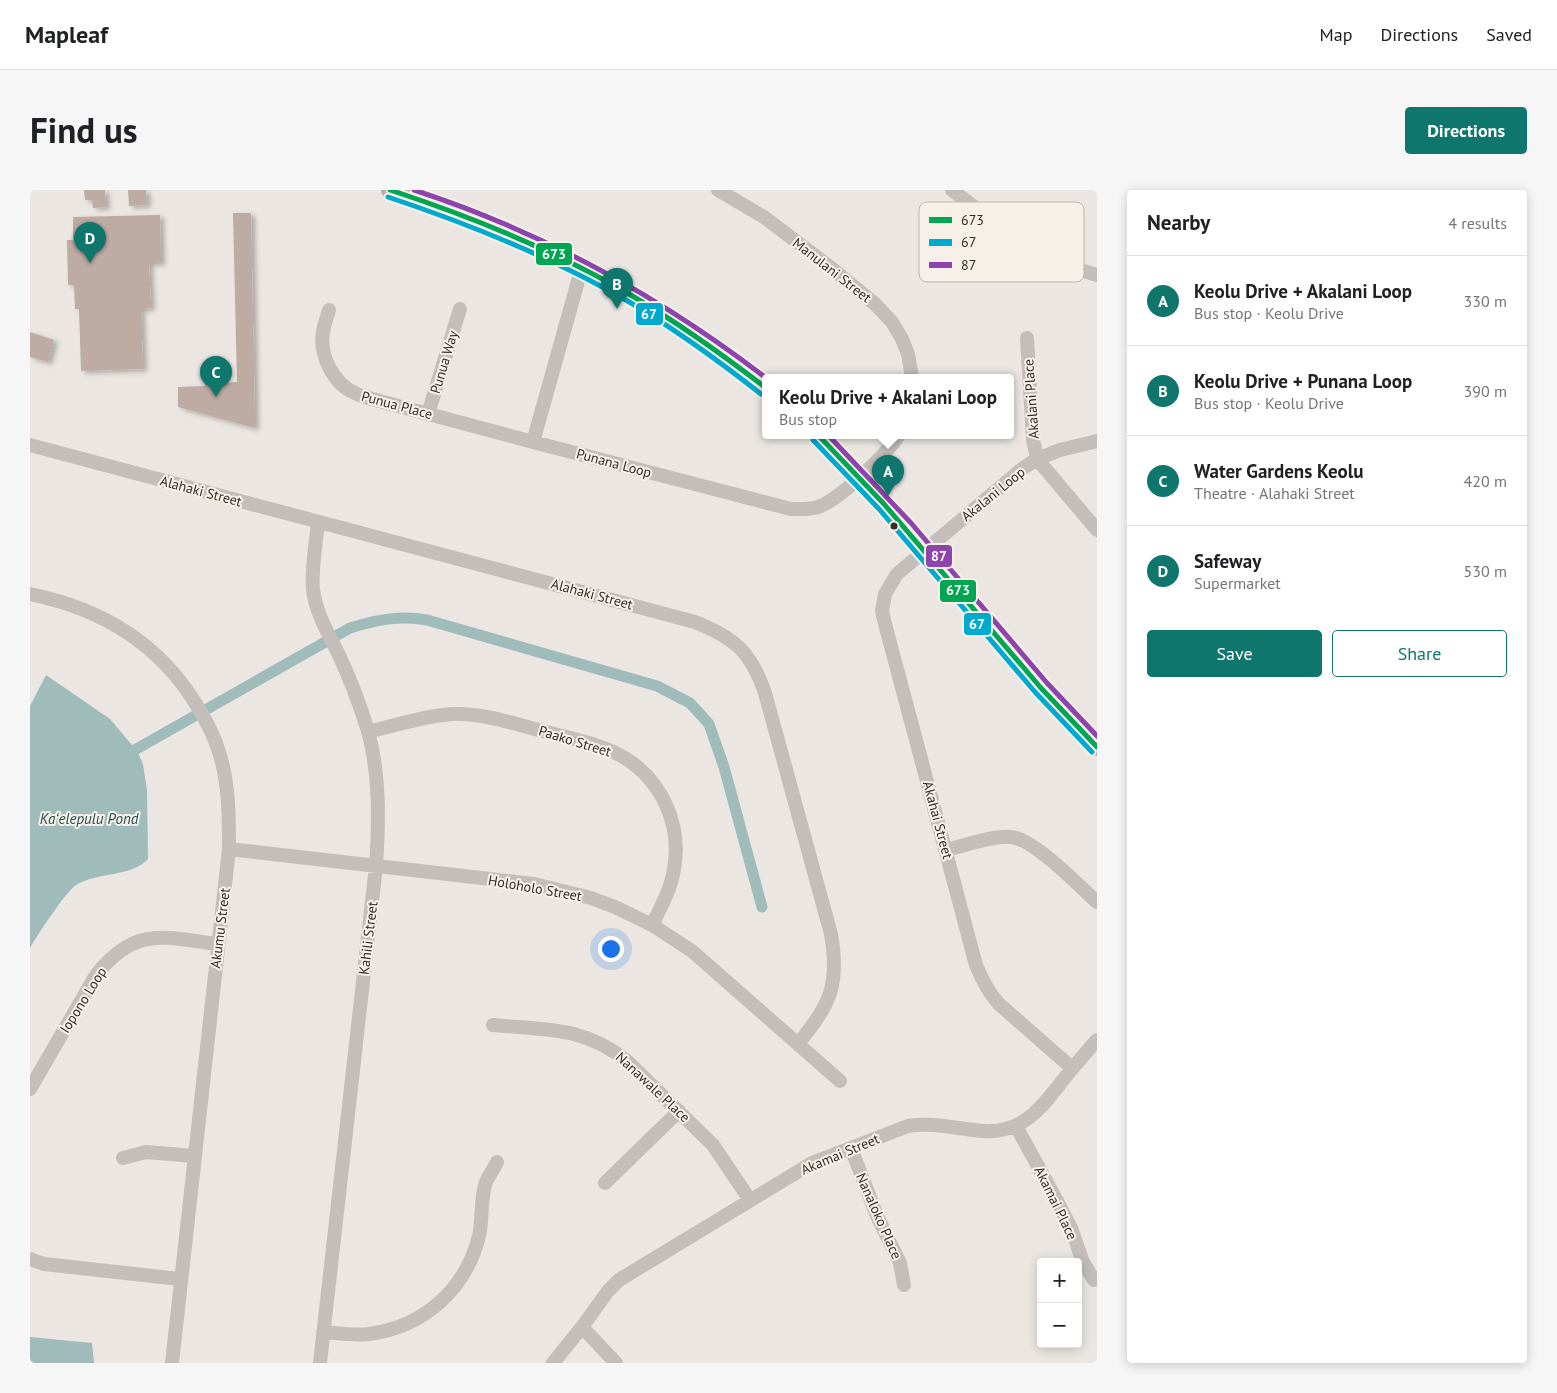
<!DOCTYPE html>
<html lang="en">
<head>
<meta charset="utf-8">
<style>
  body { margin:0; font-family:"PT Sans",sans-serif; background:#f6f6f6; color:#202124 }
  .controls { position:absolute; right:15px; bottom:15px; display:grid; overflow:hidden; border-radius:5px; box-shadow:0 2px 12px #0003 }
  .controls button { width:45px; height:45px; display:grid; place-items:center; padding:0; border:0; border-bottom:1px solid #e0e0e0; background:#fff; color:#202124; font:25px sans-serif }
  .you { position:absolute; left:580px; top:758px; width:18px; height:18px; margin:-12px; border:4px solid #fff; border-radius:50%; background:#1a73e8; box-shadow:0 0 0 8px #1a73e833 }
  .badge { display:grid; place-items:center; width:32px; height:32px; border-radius:50%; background:#0f766e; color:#fff; font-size:16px; font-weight:700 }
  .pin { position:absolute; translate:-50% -41px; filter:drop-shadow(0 1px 2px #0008) }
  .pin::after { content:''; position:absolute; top:26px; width:18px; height:15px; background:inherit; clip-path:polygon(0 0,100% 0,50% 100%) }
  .popup { position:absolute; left:732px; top:184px; width:252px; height:65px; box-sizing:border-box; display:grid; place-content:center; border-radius:5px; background:#fff; filter:drop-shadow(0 1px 4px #0005); font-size:16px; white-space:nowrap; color:#757577 }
  .popup b { font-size:19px; color:#202124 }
  .popup::after { content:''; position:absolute; left:50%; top:100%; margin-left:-10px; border:10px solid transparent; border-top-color:#fff }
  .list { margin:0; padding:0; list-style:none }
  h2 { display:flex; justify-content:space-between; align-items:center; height:65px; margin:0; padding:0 20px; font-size:21px }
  h2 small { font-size:16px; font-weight:400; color:#757577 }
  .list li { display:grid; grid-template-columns:32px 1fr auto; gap:15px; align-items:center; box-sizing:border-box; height:90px; padding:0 20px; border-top:1px solid #e0e0e0 }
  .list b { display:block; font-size:19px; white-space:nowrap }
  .list p { margin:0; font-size:16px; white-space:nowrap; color:#757577 }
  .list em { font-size:16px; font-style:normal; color:#757577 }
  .actions { display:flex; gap:10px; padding:15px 20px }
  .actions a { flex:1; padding:11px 0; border:1px solid #0f766e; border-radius:5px; text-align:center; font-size:18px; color:#0f766e }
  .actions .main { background:#0f766e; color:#fff }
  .map { position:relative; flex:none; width:1067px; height:1173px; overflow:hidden; border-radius:5px }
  header { display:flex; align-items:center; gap:30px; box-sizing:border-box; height:70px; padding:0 25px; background:#fff; border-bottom:1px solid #e0e0e0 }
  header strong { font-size:24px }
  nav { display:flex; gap:28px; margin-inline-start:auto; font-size:18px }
  .intro { display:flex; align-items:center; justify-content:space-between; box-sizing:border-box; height:120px; padding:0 30px }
  h1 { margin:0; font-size:35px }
  .button { padding:12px 22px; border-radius:5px; background:#0f766e; color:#fff; font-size:18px; font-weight:700 }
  main { display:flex; gap:30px; padding:0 30px }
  aside { flex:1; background:#fff; border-radius:5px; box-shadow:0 2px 12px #0003 }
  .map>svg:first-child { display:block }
  .water { fill:#9fbbba }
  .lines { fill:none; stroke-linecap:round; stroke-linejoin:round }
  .canal { stroke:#9fbbba; stroke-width:11 }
  .building { fill:#bdaba4; filter:url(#shadow) }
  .minor { stroke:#c4beba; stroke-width:14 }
  .major { stroke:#b3ada9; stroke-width:18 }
  .bus-1-casing { stroke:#f7f0e9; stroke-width:9 }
  .bus-2-casing { stroke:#f7f0e9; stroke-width:9 }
  .bus-3-casing { stroke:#f7f0e9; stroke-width:9 }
  .bus-1 { stroke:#00a651; stroke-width:5 }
  .bus-2 { stroke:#00a9ce; stroke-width:5 }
  .bus-3 { stroke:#8e44ad; stroke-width:5 }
  .bus-dot { fill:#342c29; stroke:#f7f0e9; stroke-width:2 }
  .labels { text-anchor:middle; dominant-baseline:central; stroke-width:4; stroke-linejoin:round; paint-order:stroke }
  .street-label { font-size:14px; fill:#342c29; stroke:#f7f0e9 }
  .water-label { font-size:15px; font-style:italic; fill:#235151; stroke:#f7f0e9 }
  .key { fill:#f7f0e9; stroke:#bcb5af; stroke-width:1 }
  .key-label { font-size:14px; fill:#342c29 }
  .line-badge { stroke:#f7f0e9; stroke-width:2 }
  .badge-label { font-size:14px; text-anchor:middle; font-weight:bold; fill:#fff }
</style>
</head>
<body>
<header>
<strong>Mapleaf</strong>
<nav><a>Map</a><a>Directions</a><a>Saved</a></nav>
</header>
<div class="intro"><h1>Find us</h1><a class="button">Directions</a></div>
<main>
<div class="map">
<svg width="1067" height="1173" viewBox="0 0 1067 1173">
  <defs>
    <filter id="shadow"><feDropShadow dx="4" dy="2.5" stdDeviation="2.5" flood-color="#0004"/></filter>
  </defs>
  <rect width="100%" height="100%" fill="#ebe6e1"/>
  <!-- water -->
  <path class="water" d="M16,485L80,529L107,561L113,574L117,600L118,669C102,687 67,682 46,695C37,700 6,747 0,758V516Z
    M0,1147L62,1153L64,1173H0Z"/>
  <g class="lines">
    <!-- canal -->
    <path class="canal" d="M94,566L320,438C346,430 370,425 397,430L627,496L660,513L679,534L694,577L732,717"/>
  </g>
  <!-- building -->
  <path class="building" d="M54,0H75L76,17L63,18L62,10H55Z
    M98,0H116L117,15L99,16Z
    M203,23H221L225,238L148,217V197L175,196V194L207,192Z
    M130,25L131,73H119L121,118L111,119L113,179L51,181L49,119H45L44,95H38L37,50H43V27Z
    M0,142L24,150L18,172L0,167Z"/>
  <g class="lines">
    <!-- minor -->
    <path class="minor" d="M688,0L734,27L800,77L845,114L862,132L872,149L878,164L882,187
      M922,0L995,56L1028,73L1067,85
      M552,77L503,252L761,319C770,319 779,320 788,317C809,310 857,264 869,245
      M299,120C297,127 294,135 293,142C289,166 304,195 327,204C333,207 340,208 346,210L503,252
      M997,148L1003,249L1007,269L1030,260L1067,251
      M398,224L430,119
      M0,255L665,432C705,448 721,462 735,503L801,744C810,796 800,814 768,854
      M288,332C286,354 281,378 283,400C286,423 298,443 308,463C320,488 330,515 338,541C350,585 349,631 346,676L290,1173
      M0,404C70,418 128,452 166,514C176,530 185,547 190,565C199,595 199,628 199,659L142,1173
      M338,542C366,535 394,526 423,524C455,523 485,534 516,542C542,549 572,554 595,568C632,591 652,635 644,679C641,699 631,717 622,735
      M199,659L504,694L561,708L585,717L622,735L662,761L810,891
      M916,660C933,656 964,645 981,647C1004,649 1048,695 1067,712
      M463,835C515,840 554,836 597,871L683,955L720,1010
      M1042,878L969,814C958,802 952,790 946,775L855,434L852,421L855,404L867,384L992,279L1007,269L1067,340
      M0,899L66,785C105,736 133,747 188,754
      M986,936L1026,1009L1041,1038L1053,1072L1064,1090
      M821,958L847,1026L870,1073L874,1095
      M93,968L116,962L164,966
      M575,993L649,921
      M0,1069L14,1074L150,1089
      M552,1137L586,1173
      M293,1142C308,1143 324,1146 339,1144C394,1137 436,1099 449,1046C453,1029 450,1008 456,992C459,985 464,979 467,972
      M523,1173L552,1137L578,1101L589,1090L782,973L878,936C904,932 927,939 953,941C995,944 1014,914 1037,885C1047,873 1057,861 1067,850"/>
    <!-- major -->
    <path class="major" d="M360,0C496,41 625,108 736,198
      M788,245C849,304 904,370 958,435C993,477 1028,519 1067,557"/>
    <!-- bus-1 casing -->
    <g class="bus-1-casing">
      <path id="bus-1" d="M360,0C445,28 527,61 604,107C650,134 693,165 736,198
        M788,245L854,314L1011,498L1067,557"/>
    </g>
    <!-- bus-2 casing -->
    <g class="bus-2-casing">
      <path id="bus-2" d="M358,7C442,35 524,68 601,113C646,140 689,171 731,204
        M783,250L849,319L1005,502L1062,562"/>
    </g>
    <!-- bus-3 casing -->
    <g class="bus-3-casing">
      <path id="bus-3" d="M384,0C513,42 628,105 736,188
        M798,245L881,333L1017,493L1067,546"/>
    </g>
    <!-- bus-1 -->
    <use href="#bus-1" class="bus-1"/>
    <!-- bus-2 -->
    <use href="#bus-2" class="bus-2"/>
    <!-- bus-3 -->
    <use href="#bus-3" class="bus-3"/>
  </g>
  <!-- markers -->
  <circle class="bus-dot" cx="864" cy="336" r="4.5"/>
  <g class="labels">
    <!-- street labels -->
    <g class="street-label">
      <text transform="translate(802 80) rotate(38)">Manulani Street</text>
      <text transform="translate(414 172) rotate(-73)">Punua Way</text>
      <text transform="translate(1001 209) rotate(-94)">Akalani Place</text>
      <text transform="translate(367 215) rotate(15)">Punua Place</text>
      <text transform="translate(584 273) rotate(15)">Punana Loop</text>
      <text transform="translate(171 301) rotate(15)">Alahaki Street</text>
      <text transform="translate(963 304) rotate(-39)">Akalani Loop</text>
      <text transform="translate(562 404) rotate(15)">Alahaki Street</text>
      <text transform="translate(545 551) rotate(17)">Paako Street</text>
      <text transform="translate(908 630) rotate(75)">Akahai Street</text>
      <text transform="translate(505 698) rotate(10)">Holoholo Street</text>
      <text transform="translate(190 738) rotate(-83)">Akumu Street</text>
      <text transform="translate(338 748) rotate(-83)">Kahili Street</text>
      <text transform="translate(53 810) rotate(-58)">Iopono Loop</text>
      <text transform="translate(623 897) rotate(43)">Nanawale Place</text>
      <text transform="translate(810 964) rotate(-23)">Akamai Street</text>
      <text transform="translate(1026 1013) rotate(64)">Akamai Place</text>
      <text transform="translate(849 1026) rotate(66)">Nanaloko Place</text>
    </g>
    <!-- water labels -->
    <g class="water-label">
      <text x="59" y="628">Kaʻelepulu Pond</text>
    </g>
  </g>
  <!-- legend -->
  <rect x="889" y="12" width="165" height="80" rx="8" class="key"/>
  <rect x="899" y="27" width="23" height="6" fill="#00a651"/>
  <rect x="899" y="49" width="23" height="7" fill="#00a9ce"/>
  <rect x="899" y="72" width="23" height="6" fill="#8e44ad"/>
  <g class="key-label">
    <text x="931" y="35">673</text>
    <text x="931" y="57">67</text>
    <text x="931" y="80">87</text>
  </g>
  <g class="line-badge">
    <rect x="505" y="52" width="38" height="24" rx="5" fill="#00a651"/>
    <rect x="605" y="112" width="29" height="24" rx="5" fill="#00a9ce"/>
    <rect x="895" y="354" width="28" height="24" rx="5" fill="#8e44ad"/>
    <rect x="909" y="389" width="38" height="24" rx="5" fill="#00a651"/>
    <rect x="933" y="422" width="29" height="24" rx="5" fill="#00a9ce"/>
  </g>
  <g class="badge-label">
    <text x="524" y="69">673</text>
    <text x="619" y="129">67</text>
    <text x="909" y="371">87</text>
    <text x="928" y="405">673</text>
    <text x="947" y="439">67</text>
  </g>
</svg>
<div class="controls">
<button>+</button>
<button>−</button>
</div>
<div class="you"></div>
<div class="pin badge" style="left:858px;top:306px">A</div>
<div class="popup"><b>Keolu Drive + Akalani Loop</b>Bus stop</div>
<div class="pin badge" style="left:587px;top:119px">B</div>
<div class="pin badge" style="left:186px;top:207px">C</div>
<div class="pin badge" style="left:60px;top:73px">D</div>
</div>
<aside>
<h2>Nearby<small>4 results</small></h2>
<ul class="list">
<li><span class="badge">A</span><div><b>Keolu Drive + Akalani Loop</b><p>Bus stop · Keolu Drive</p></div><em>330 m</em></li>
<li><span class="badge">B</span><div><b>Keolu Drive + Punana Loop</b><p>Bus stop · Keolu Drive</p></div><em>390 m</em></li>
<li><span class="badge">C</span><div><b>Water Gardens Keolu</b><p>Theatre · Alahaki Street</p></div><em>420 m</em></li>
<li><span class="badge">D</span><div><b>Safeway</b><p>Supermarket</p></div><em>530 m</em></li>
</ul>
<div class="actions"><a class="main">Save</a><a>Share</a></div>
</aside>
</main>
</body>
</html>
